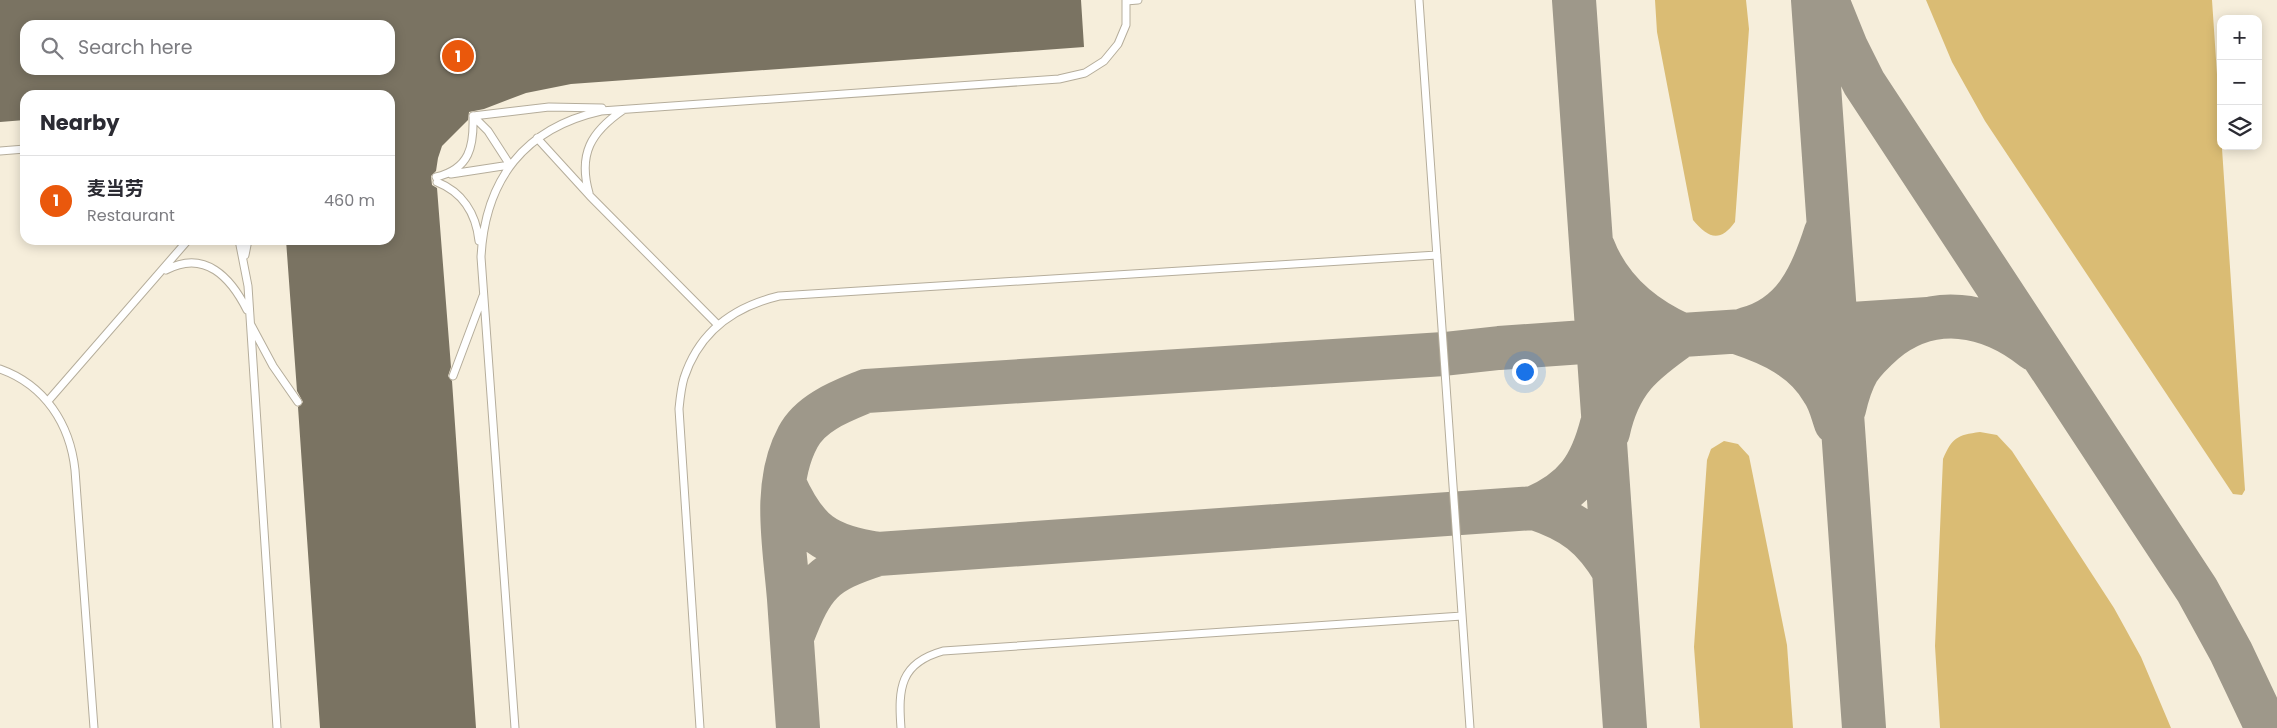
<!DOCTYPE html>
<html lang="en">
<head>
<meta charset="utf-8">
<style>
  body { margin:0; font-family:Poppins,"Noto Sans SC",sans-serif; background:#f7f7f7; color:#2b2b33 }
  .controls { position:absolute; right:15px; top:15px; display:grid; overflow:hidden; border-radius:10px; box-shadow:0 2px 12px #0003 }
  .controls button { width:45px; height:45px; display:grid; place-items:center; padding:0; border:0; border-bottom:1px solid #e1e1e2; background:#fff; color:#2b2b33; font:25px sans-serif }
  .you { position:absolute; left:1524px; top:371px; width:18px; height:18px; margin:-12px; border:4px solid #fff; border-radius:50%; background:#1a73e8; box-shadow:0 0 0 8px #1a73e833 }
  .badge { display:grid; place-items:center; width:32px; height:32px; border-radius:50%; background:#ea580c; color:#fff; font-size:16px; font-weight:700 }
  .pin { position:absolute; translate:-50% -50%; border:2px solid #fff; box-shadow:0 1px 5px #0006 }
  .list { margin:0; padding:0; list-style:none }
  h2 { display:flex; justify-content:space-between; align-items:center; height:65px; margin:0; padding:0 20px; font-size:21px }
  h2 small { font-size:16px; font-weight:400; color:#7c7c81 }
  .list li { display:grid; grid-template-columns:32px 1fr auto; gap:15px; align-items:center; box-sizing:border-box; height:90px; padding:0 20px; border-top:1px solid #e1e1e2 }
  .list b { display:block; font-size:19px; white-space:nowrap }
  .list p { margin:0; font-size:16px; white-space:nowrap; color:#7c7c81 }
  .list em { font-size:16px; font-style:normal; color:#7c7c81 }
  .icon { flex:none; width:28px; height:28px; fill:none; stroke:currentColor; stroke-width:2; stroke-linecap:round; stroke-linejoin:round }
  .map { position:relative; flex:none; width:2277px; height:728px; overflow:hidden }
  .search { position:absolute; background:#fff; box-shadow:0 2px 12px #0003; left:20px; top:20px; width:375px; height:55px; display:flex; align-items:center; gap:12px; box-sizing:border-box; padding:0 18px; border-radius:15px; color:#7c7c81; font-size:19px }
  .panel { position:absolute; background:#fff; box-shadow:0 2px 12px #0003; left:20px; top:90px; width:375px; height:155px; border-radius:15px }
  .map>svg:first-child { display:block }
  .green { fill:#dabc74 }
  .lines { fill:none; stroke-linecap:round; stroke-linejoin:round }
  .taxiway { stroke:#9e988a; stroke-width:44 }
  .building { fill:#7a7362; fill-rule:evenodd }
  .service-casing { stroke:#b5ad9b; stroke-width:9 }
  .service { stroke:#fff; stroke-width:7 }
</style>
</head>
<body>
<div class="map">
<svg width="2277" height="728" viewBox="0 0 2277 728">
  <rect width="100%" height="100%" fill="#f6eedb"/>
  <!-- green -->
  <path class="green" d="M1655,0H1746L1749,29L1735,222C1720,243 1708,238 1693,220L1657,32Z
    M1926,0H2212L2245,490L2242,495L2233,494L1985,121L1952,62Z
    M1980,432L1997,435L2012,451L2114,608L2141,657L2171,728H1940L1935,646L1943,459C1952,438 1957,435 1980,432Z
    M1724,441L1738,444L1749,456L1787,645L1793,728H1700L1694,647L1707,460L1711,449Z"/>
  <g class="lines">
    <!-- taxiway -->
    <path class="taxiway" d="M1574,0L1625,728
      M1813,0L1864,728
      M1827,0L1846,47L1864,83L2197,590L2231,652L2267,728
      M1593,247C1609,289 1642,317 1682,335
      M1746,329C1794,317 1812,276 1826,232
      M1739,333C1772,344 1805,359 1823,391C1830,401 1832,412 1836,423
      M1844,409C1847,396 1851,382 1858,370C1865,359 1875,350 1884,342C1932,302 1989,313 2034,349
      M1608,432C1619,381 1642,363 1682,335
      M784,483C806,532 825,546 878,554
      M1534,508C1573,521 1593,536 1614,571
      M792,637C813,583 822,572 878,554L1534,508C1575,490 1591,467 1602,424
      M798,728C795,685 792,642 789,599C785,547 772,485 798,437C811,412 842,401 866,391L1444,354L1499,348L1682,335L1928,319"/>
  </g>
  <!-- building -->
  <path class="building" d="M0,0H1081L1084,47L571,84L526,93L484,109L469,112L468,120L442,146L438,158L436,171L431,176L432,185L437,188L451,367L448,376L452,381L476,728H320L298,407L303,402L297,391L286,240H390V95H25V120L0,122ZM25,25H390V70H25Z"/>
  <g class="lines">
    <!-- service casing -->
    <g class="service-casing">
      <path id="service" d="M1419,0L1470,728
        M1126,1L1138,0
        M473,116L549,107L602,108
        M473,116L488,131L510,165
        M537,138L590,196L717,324
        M0,151L25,149
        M451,174L510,165
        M436,177C470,169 474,146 473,116
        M437,182C462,192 476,213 479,241
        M589,193C578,154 591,132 623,110
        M239,240L248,286L277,728
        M245,255L248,240
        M166,270C205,249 231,278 247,310
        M251,325L273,366L298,402
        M0,369C45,385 70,424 75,470L94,728
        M453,376L483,296
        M48,401L188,240
        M515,728L481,257C485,179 525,128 601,111L1059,79L1085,73L1104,61L1118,44L1126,25V0
        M700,728L679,409C680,399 681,388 684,378C699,332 733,307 779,296L1437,255
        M901,728C898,688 900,663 943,651L1462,616"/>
    </g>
    <!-- service -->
    <use href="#service" class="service"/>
  </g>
</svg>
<div class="controls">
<button>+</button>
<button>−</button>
<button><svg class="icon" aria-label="layers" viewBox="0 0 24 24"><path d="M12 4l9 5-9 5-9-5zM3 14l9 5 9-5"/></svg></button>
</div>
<div class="you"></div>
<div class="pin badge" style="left:458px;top:56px">1</div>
<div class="search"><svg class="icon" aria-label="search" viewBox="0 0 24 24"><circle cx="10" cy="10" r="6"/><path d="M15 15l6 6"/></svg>Search here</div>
<section class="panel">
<h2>Nearby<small></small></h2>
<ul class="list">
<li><span class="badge">1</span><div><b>麦当劳</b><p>Restaurant</p></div><em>460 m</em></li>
</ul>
</section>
</div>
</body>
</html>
